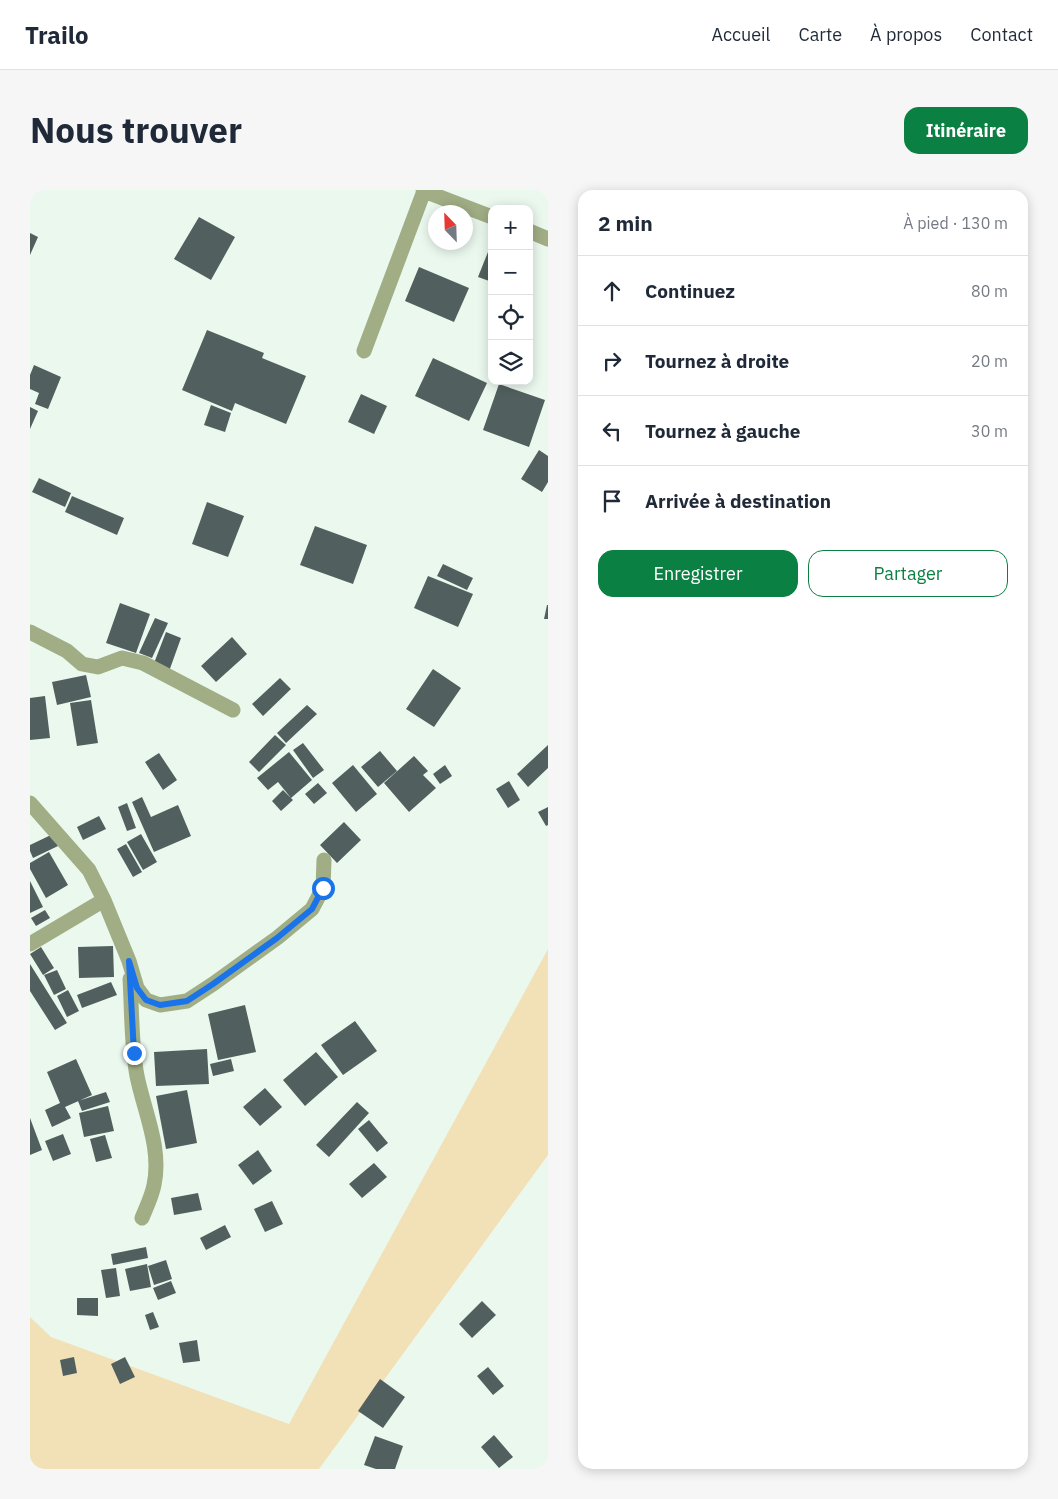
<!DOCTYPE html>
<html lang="fr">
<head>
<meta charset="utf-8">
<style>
  body { margin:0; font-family:"IBM Plex Sans",sans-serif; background:#f6f6f7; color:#1f2937 }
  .controls { position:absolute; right:15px; top:15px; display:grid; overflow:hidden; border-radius:10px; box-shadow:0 2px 12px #0003 }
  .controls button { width:45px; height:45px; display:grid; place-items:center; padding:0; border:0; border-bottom:1px solid #e0e1e3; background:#fff; color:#1f2937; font:25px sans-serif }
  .compass { position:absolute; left:398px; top:15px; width:45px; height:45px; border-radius:50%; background:#fff; box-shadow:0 2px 12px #0003; rotate:337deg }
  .stop { position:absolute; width:15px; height:15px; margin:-11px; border:4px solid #1a73e8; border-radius:50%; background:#fff }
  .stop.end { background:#1a73e8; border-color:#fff; box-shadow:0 1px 5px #0008 }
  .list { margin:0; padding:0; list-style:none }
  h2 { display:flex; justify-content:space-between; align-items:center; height:65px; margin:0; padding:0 20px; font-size:21px }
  h2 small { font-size:16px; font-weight:400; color:#747a83 }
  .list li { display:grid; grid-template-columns:32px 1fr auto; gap:15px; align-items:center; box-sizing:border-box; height:70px; padding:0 20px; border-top:1px solid #e0e1e3 }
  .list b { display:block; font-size:19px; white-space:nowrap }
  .list em { font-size:16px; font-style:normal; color:#747a83 }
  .actions { display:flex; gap:10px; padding:15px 20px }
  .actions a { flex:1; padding:11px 0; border:1px solid #0b8043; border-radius:15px; text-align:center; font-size:18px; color:#0b8043 }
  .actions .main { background:#0b8043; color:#fff }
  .icon { flex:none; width:28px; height:28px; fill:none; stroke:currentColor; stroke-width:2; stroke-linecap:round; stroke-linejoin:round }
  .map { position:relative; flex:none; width:518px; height:1279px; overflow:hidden; border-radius:15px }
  header { display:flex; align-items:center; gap:30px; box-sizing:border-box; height:70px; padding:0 25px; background:#fff; border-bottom:1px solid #e0e1e3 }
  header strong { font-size:24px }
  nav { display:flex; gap:28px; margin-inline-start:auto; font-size:18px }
  .intro { display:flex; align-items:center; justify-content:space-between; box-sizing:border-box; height:120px; padding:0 30px }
  h1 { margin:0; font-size:35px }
  .button { padding:12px 22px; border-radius:15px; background:#0b8043; color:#fff; font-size:18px; font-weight:700 }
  main { display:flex; gap:30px; padding:0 30px }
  aside { flex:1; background:#fff; border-radius:15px; box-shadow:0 2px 12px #0003 }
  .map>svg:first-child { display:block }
  .green { fill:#f2e1b7 }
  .building { fill:#51605e }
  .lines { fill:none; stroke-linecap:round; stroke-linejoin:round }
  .minor { stroke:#a1ad85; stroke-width:15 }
  .route { stroke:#1a73e8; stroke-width:6 }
</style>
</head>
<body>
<header>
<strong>Trailo</strong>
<nav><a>Accueil</a><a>Carte</a><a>À propos</a><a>Contact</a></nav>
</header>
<div class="intro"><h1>Nous trouver</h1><a class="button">Itinéraire</a></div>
<main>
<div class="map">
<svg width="518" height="1279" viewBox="0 0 518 1279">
  <rect width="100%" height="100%" fill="#eaf8ee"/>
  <!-- green -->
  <path class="green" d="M518,759V965L289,1279H0V1127L21,1147L259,1234Z"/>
  <!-- building -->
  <path class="building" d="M169,27L205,47L181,90L144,69Z
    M0,43L8,47L0,65Z
    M462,52V92L448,87Z
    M389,77L439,98L424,132L375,111Z
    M177,140L234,163L232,168L276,186L256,234L205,213L202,221L152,200Z
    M403,168L457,193L439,231L385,206Z
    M4,175L31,187L18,219L5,214L9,203L0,199V185Z
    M469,194L515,210L499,257L453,240Z
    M331,204L357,216L344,244L318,232Z
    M181,215L201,223L195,242L174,235Z
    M0,217L8,221L0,239Z
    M509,260L518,266V292L512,302L491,289Z
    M9,288L41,303L35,317L2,302Z
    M42,306L94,328L87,345L35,322Z
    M177,312L214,326L198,367L162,354Z
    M285,336L337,355L323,394L270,375Z
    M413,374L443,388L437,400L407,386Z
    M398,386L443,404L428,437L384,418Z
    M90,413L120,424L106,463L76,453Z
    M517,415H518V429H514Z
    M125,428L138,433L122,468L109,463Z
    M136,442L151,448L137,487L121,481Z
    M202,447L217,464L186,492L171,476Z
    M403,479L431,498L404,537L376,519Z
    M56,485L61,507L27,515L22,492Z
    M250,488L261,499L233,526L222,514Z
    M15,506L20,548L0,550V508Z
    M61,510L68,553L47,556L40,513Z
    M277,515L287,524L256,553L247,543Z
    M245,545L256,555L229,582L219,572Z
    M273,553L294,580L283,588L263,560Z
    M518,555V578L498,597L487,584Z
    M350,561L367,581L348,597L331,577Z
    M259,562L282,590L261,608L248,592L238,600L227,588Z
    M129,563L147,590L133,600L115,572Z
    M384,566L398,581L393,585L406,598L379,622L354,593Z
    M323,575L347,604L326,622L302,593Z
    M415,575L422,586L410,594L403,584Z
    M479,591L490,610L478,618L466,599Z
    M288,593L297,603L284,614L275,604Z
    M253,600L263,610L251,621L242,611Z
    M112,607L121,627L148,615L161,646L124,662L102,612Z
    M97,613L106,638L97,641L88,617Z
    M518,617V635L516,636L508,622Z
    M69,626L76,639L53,650L47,637Z
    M314,632L331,650L307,673L290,655Z
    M23,644L28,656L3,668L0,661V655Z
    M111,644L127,672L113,680L97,652Z
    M96,654L112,682L103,687L87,659Z
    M19,662L38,695L16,708L0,679V673Z
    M0,691L13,717L0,723Z
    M15,720L20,728L6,736L1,728Z
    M83,756L84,787L49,788L48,757Z
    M11,757L24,778L13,785L0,764Z
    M0,774L37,833L25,840L0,801Z
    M27,780L36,799L24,805L14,785Z
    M81,792L87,805L52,818L47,805Z
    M38,800L49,821L37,827L27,806Z
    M215,815L226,862L188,870L178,824Z
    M325,831L347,861L313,885L291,855Z
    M177,859L179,894L126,896L124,862Z
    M286,862L308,887L275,916L253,890Z
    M46,869L62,905L35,917L41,928L22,937L15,920L30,913L17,882Z
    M201,869L204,881L183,886L180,874Z
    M235,898L252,917L230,936L213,917Z
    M157,900L167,953L136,959L126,906Z
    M76,902L80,912L52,921L48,911Z
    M327,912L339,923L299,967L286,955Z
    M78,916L84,941L54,947L49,923Z
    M0,928L12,960L0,965Z
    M339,930L358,953L347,962L328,939Z
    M33,944L41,964L23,971L15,951Z
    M75,945L82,968L66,972L60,949Z
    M228,960L242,981L223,995L208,975Z
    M344,973L357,987L332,1008L319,994Z
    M168,1003L172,1020L144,1025L141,1008Z
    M242,1011L253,1034L235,1042L224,1019Z
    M195,1035L201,1047L176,1060L170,1048Z
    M116,1057L118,1068L83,1075L81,1064Z
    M136,1070L142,1089L124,1095L118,1076Z
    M117,1074L121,1097L100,1101L95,1079Z
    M86,1078L90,1106L76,1108L71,1080Z
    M141,1091L146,1103L128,1110L123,1098Z
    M47,1108H68V1126L47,1125Z
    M452,1111L466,1125L442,1148L429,1134Z
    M123,1122L129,1137L120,1140L115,1125Z
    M167,1150L170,1171L153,1173L149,1153Z
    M44,1167L47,1183L33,1186L30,1170Z
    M95,1167L105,1187L90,1194L81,1174Z
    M458,1177L474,1196L463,1205L447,1186Z
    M350,1189L375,1207L353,1238L328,1221Z
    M464,1245L483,1267L469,1278L451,1257Z
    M345,1246L373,1256L365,1279H346L334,1275Z"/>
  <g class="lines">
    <!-- minor -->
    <path class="minor" d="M394,1L462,27
      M499,41L518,49
      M334,161L394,1L393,0
      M0,442L37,461L52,474L68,477L92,468L113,473L203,520
      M0,613L59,680L74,710L99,771L107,798L116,810L130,815L157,811L183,794L247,748L282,719L293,698L294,670
      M0,754L74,710
      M100,789C102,821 101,854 107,886C114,921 132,958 124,995C122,1006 116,1018 112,1028"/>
  </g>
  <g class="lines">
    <!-- route -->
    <path class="route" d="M104,863L99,771L107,798L116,810L130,815L157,811L183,794L247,748L282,719L293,698"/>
  </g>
</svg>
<div class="controls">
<button>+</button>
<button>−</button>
<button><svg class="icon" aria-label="locate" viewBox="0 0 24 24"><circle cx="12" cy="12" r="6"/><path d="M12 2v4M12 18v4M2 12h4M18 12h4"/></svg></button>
<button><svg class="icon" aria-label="layers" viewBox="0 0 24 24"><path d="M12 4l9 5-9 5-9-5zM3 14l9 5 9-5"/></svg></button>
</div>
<svg class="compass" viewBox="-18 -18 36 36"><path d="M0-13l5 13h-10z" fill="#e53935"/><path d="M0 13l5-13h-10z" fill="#747a83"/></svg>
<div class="stop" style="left:293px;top:698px"></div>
<div class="stop end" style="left:104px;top:863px"></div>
</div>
<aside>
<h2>2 min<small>À pied · 130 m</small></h2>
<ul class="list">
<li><svg class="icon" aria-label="ahead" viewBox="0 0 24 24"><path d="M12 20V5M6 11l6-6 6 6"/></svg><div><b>Continuez</b></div><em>80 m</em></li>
<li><svg class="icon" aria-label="right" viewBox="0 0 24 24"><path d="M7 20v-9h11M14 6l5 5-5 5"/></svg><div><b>Tournez à droite</b></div><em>20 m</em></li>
<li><svg class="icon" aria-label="left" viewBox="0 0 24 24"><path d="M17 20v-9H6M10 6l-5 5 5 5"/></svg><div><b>Tournez à gauche</b></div><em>30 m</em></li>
<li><svg class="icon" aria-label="arrive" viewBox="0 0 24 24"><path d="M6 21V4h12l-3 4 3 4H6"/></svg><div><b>Arrivée à destination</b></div></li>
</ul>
<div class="actions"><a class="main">Enregistrer</a><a>Partager</a></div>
</aside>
</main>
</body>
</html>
